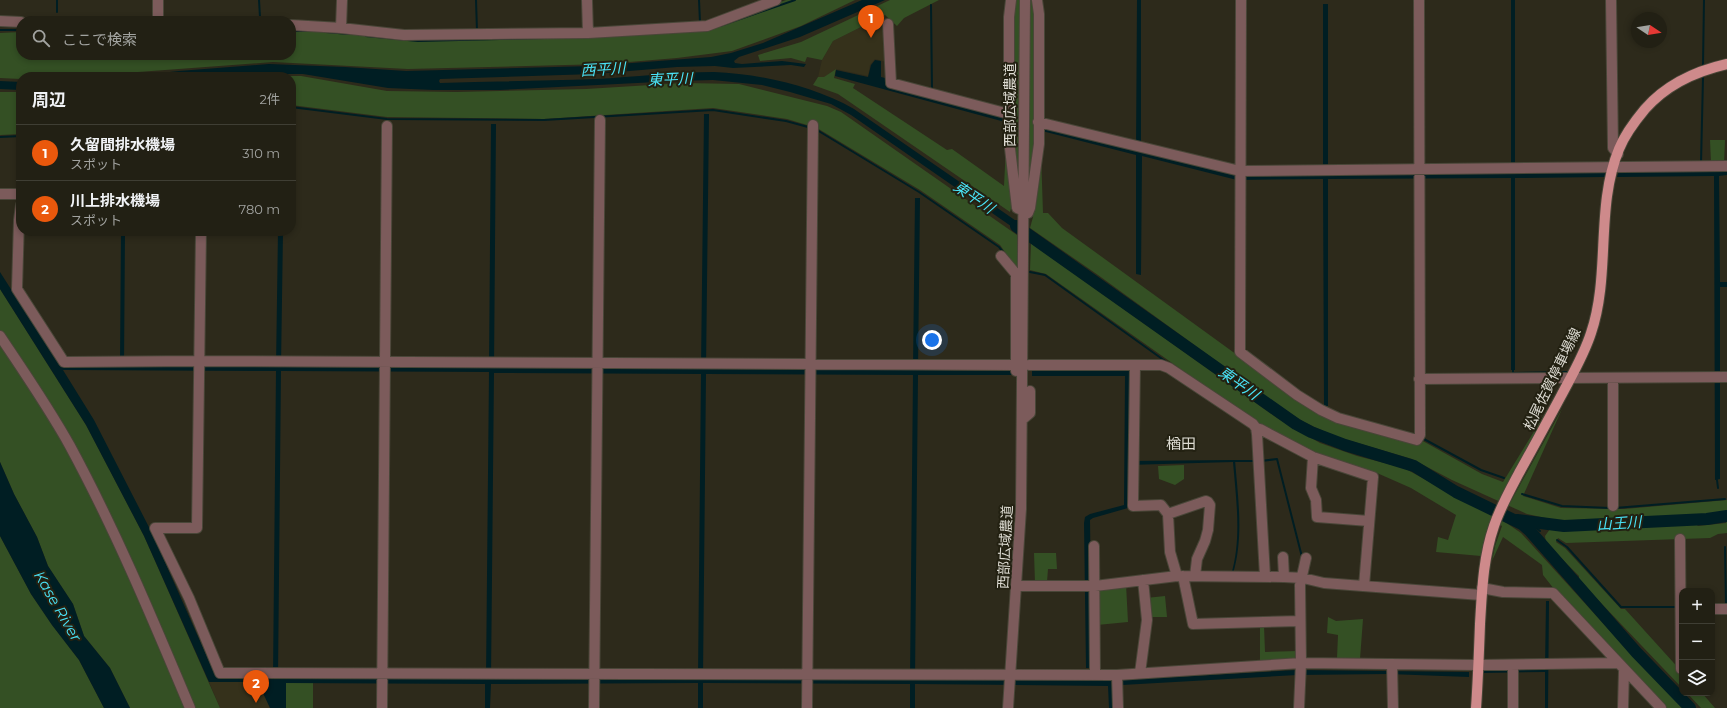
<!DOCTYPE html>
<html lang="ja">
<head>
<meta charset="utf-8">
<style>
  body { margin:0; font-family:Montserrat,"Noto Sans JP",sans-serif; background:#2a281d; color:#f1f3f6 }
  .controls { position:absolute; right:12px; bottom:12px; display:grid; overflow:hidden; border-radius:8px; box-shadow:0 2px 6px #0003 }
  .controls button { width:36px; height:36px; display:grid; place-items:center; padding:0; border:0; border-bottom:1px solid #3f3e34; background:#222014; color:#f1f3f6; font:20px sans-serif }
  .compass { position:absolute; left:1631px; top:12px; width:36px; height:36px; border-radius:50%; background:#222014; box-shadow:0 2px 6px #0003; rotate:102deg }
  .you { position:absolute; left:932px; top:340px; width:14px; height:14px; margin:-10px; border:3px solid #fff; border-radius:50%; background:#1a73e8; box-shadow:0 0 0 6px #1a73e833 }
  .badge { display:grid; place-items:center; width:26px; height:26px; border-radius:50%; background:#ea580c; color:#fff; font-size:13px; font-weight:700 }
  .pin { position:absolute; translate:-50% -33px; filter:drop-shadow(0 1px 2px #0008) }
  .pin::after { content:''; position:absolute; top:21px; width:14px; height:12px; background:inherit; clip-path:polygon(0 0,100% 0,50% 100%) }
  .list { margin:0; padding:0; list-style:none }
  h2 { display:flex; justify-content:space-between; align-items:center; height:52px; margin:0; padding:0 16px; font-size:17px }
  h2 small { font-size:13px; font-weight:400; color:#a2a3a0 }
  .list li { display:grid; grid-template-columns:26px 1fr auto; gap:12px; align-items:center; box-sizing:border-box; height:56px; padding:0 16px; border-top:1px solid #3f3e34 }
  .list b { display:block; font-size:15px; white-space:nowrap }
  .list p { margin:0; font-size:13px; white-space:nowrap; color:#a2a3a0 }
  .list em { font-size:13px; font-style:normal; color:#a2a3a0 }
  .icon { flex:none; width:22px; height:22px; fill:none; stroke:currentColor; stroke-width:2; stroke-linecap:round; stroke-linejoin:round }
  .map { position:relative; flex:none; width:1727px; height:708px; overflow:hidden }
  .search { position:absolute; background:#222014; box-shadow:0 2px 6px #0003; left:16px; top:16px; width:280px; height:44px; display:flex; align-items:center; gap:10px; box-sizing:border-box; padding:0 14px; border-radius:16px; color:#a2a3a0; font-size:15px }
  .panel { position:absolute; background:#222014; box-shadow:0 2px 6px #0003; left:16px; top:72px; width:280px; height:164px; border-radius:16px }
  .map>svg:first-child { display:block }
  .built { fill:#35311b }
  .green { fill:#345024 }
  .water { fill:#001e23; fill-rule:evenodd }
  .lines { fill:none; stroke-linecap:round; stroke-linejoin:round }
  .stream { stroke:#001e23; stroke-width:2 }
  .river { stroke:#001e23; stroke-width:12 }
  .minor-casing { stroke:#494638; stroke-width:12 }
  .major-casing { stroke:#494638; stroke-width:12 }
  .minor { stroke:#7c5b5b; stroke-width:10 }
  .major { stroke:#ce8a8b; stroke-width:10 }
  .labels { text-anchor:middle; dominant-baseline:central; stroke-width:4; stroke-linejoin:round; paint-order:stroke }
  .street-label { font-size:14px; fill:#dddbd2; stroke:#232112 }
  .water-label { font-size:15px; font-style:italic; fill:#49e2f6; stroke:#232112 }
  .neighbourhood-label { font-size:15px; fill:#dddbd2; stroke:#232112 }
</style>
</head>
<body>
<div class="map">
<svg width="1727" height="708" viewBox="0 0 1727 708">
  <rect width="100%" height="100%" fill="#2d2a1b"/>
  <!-- built -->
  <path class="built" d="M885,15L887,62L875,59L870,65L868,76L836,69L824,78L818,77L822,60L833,41Z
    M209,682H258L270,708H220Z"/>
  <!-- green -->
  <path class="green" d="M786,0H855L801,26L732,51L677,58L605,64L408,69L273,62L71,77H21V79L0,78V33L21,32V55H291V27L340,30L708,28Z
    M890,0H939L904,18L897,26L885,15L833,41L822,60L807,57L805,62L791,58L760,61L758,55L801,42Z
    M1007,0H1040L1041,153L1043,213H1048L1062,228L1298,399L1336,419L1421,440L1482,474L1503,482L1552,402L1501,498L1510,503L1562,409L1523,496L1561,508L1624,509L1727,500V512L1697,516L1569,523L1527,514L1452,480L1412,459L1334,436L1304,422L1277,405L1098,275L1030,228L1033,217L1029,198L1013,202L1010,212L838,94L813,85L818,77H824L836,69L834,78L855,84L853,88L947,150L952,149L1004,186L1006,145Z
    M268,76H301L387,91L456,92L586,89L683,83L739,84L827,106L841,112L1017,235V269L1000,245L920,190L817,128L787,119L713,108L544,119L387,117L291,105V77H247Z
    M0,92H21V134L0,135Z
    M1710,140H1725L1724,164L1711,163Z
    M1031,243L1277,418L1320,443L1357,456L1404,468L1461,499L1492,513L1521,533L1630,653L1683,708H1667L1554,589L1543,575L1542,565L1503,537L1492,561L1495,546L1502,526L1491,519L1481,556L1436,552L1438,537L1448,540L1456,515L1411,488L1377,473L1315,456L1260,425L1046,274L1030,270Z
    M0,289L86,425L144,536L220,708H130L110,668L84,636L73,604L48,566L37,537L14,494L0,462Z
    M1184,465V479L1175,485L1159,479L1158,466Z
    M1727,520V533L1718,534L1710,538L1566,543L1558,538L1556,542L1565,548L1621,609H1625L1682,672V688L1579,580V576L1546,543L1545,536L1550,529L1695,523L1698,526L1726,523Z
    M0,536L31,594L52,625L79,660L104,708H0Z
    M1034,553H1056L1057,569H1048L1047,582L1035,583Z
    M1126,584L1128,622L1097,625V588Z
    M1165,596L1167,617H1149L1146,598Z
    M1328,617L1336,621L1363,619L1360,659L1337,658L1338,635L1327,633Z
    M1260,626H1264L1265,652L1299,651L1296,659L1260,661Z
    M286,683H313V708H286Z
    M1687,693H1702L1715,708H1701Z"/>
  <!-- water -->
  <path class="water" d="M862,0H885L800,37L739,57L734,61L735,63L742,64L782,61L806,64L804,67L791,65L733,68L715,66L677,67L594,74L440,79L439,81L440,83C492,81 544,81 595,79C635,77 674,72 714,72C761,74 813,86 854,109L1019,223L1018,231L851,115L831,104L790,92L762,85L713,80L677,81L500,90H434L388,88L303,74H268L217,77H124L179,71L269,64L345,67L406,71L593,66L711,57L731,53L763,43Z
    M1137,0H1141V151L1237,175H1323V4H1328V174L1511,173V0H1515V173L1607,172L1605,177L1515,178V370H1511V178L1328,179V406H1324L1323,179L1237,180L1142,156L1141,275L1136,274V155L1042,131L1043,127L1136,150Z
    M875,60L881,61V77L885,78V85L1006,117L1005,122L835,76L836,70L868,77L871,65Z
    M0,81L21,82V90L0,89Z
    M704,114H709L706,369L913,370L915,198H920L918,370L1012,371V375H918L915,679L1122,680L1297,670L1469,672V677L1389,674L1297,675L1122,685L1114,708H1109L1108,686L915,684V708H910V684L703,683V708H698V683L491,684L490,708H485V684L286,683V708H270L258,682H209L144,536L86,425L0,289V272L60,366H120L121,231H125L124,366L276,367L278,231H283L281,367L489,368L491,124H496L494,368L701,369ZM63,370L276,371L273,677H216L152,533L94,420ZM281,371L489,372L486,678L278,677ZM494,373L701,374L698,678H491ZM706,374L913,375L910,679L703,678Z
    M1727,170V175L1719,176L1720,282H1727V287H1720V479L1715,480L1714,176L1617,177L1619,171Z
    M1032,371H1129V461L1235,460C1238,498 1244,537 1233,574L1231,575C1242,538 1236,499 1233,462L1128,465V508L1093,518L1090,520L1092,668H1086L1084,523L1085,517L1090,514L1124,505L1125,376H1032Z
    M0,462L14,494L37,537L48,566L73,604L84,636L110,668L130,708H104L79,660L52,625L31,594L0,536Z
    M1546,601H1549L1548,708H1545V672L1484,673V670L1545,669Z"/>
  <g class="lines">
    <!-- stream -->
    <path class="stream" d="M57,0V12
      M259,0L260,17
      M476,0L477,31
      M699,0L700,22
      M931,5L932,90
      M720,26L795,0
      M0,30H21
      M291,31H316
      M326,32L349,34
      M366,36L418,41L545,38
      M1703,65L1704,0
      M291,107L387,119L544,120L713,110L786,121L808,127
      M817,130L919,192L999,247L1004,253
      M0,137L21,136
      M1701,163L1703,78
      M1030,272L1045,275L1165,361
      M1513,370V373L1567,372
      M1422,438L1481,470L1504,478
      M1235,461H1255
      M1261,461L1277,459L1302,557
      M1717,480L1718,488
      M1522,494L1562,506L1610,508
      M1615,508L1725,499
      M1529,522L1540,531
      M1557,540L1567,547L1621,607H1677
      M1725,547L1726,605"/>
    <!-- river -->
    <path class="river" d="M1016,226L1296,424L1311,432L1345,445L1414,466L1456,492L1522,524L1530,531L1636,652L1690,708
      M1517,520L1564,526L1707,519L1727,516"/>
    <!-- minor casing -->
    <g class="minor-casing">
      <path id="minor" d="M158,0V21
        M1011,0L1009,17V140L1017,208L1028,213L1030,208L1039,144V14L1037,0
        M1241,0L1240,352L1297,395L1321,410L1338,418L1417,440L1420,435L1419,0
        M1611,0L1613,148L1618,154
        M0,21L21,22
        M888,24L891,83L1009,114
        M291,25L341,28L404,35L588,33L587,0
        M341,28L342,0
        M588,33L707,26L776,0
        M1038,122L1240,171L1727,166
        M0,194H21
        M21,205L19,220L17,289L64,362L200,361L1016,365
        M201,231L197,528H155L189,598L220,673L1117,675L1301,663L1300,585L1306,558
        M1001,256L1016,274V371
        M0,336C24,372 49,408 70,446C116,531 153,620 190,708
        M1029,365H1161L1169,368L1253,424L1256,428L1257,434L1265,576
        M1135,365L1133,506L1161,505L1168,514L1206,501L1208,502L1210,505L1208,530L1205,541L1197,559L1195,576
        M1419,379L1727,377
        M1023,419L1030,413V391
        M1256,428L1260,429L1313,457L1373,477L1364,586
        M1313,457L1311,488L1316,500L1317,517L1369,521
        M1613,506V378
        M1168,514L1170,552L1177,576
        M1680,539L1681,669
        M1094,546L1095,675
        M1283,557L1284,577
        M1183,576L1193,624L1300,621
        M1017,586H1095L1177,576L1284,577L1303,578L1324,583L1481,595
        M1482,588L1503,592L1553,593L1661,708
        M1712,609H1727
        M1392,664L1393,708
        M1140,673L1147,620L1143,580
        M1117,675L1118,708
        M382,708L387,126
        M594,708L600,120
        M807,708L813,125
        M1008,708L1021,509L1025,0
        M1299,708L1301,663L1478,665L1617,663
        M1513,708V665
        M1623,708L1624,670"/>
    </g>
    <!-- major casing -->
    <g class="major-casing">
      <path id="major" d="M1476,708C1478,680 1479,652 1480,624C1482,591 1483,558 1494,526C1500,508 1510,490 1519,473C1533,448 1547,422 1561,396C1572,375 1584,355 1591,333C1611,274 1595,207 1619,149C1625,134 1635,121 1645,109C1666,85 1696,71 1727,64"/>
    </g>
    <!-- minor -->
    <use href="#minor" class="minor"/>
    <!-- major -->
    <use href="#major" class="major"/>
  </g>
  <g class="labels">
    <!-- street labels -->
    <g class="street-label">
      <text transform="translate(1010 105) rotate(-90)">西部広域農道</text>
      <text transform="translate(1552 379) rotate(-64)">松尾佐賀停車場線</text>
      <text transform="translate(1005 547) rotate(-87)">西部広域農道</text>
    </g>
    <!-- water labels -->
    <g class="water-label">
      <text transform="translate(603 69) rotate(-3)">西平川</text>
      <text transform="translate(670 79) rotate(-2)">東平川</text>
      <text transform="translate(974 197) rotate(34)">東平川</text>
      <text transform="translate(1239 383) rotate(35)">東平川</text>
      <text transform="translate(1619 523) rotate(-4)">山王川</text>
      <text transform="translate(58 606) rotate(60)">Kase River</text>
    </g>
    <!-- neighbourhood labels -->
    <g class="neighbourhood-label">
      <text x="1181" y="443">楢田</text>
    </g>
  </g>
</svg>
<div class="controls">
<button>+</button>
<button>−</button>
<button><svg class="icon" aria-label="layers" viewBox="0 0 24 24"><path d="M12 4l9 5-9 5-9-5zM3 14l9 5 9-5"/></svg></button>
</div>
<svg class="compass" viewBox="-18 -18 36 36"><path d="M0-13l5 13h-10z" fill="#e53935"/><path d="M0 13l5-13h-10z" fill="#a2a3a0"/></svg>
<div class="you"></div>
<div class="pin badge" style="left:871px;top:38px">1</div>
<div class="pin badge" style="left:256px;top:703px">2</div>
<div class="search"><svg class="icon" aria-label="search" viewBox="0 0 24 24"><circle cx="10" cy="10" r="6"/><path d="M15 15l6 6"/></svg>ここで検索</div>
<section class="panel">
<h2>周辺<small>2件</small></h2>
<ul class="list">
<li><span class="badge">1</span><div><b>久留間排水機場</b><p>スポット</p></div><em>310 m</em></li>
<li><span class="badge">2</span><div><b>川上排水機場</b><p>スポット</p></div><em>780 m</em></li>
</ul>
</section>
</div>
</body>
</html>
